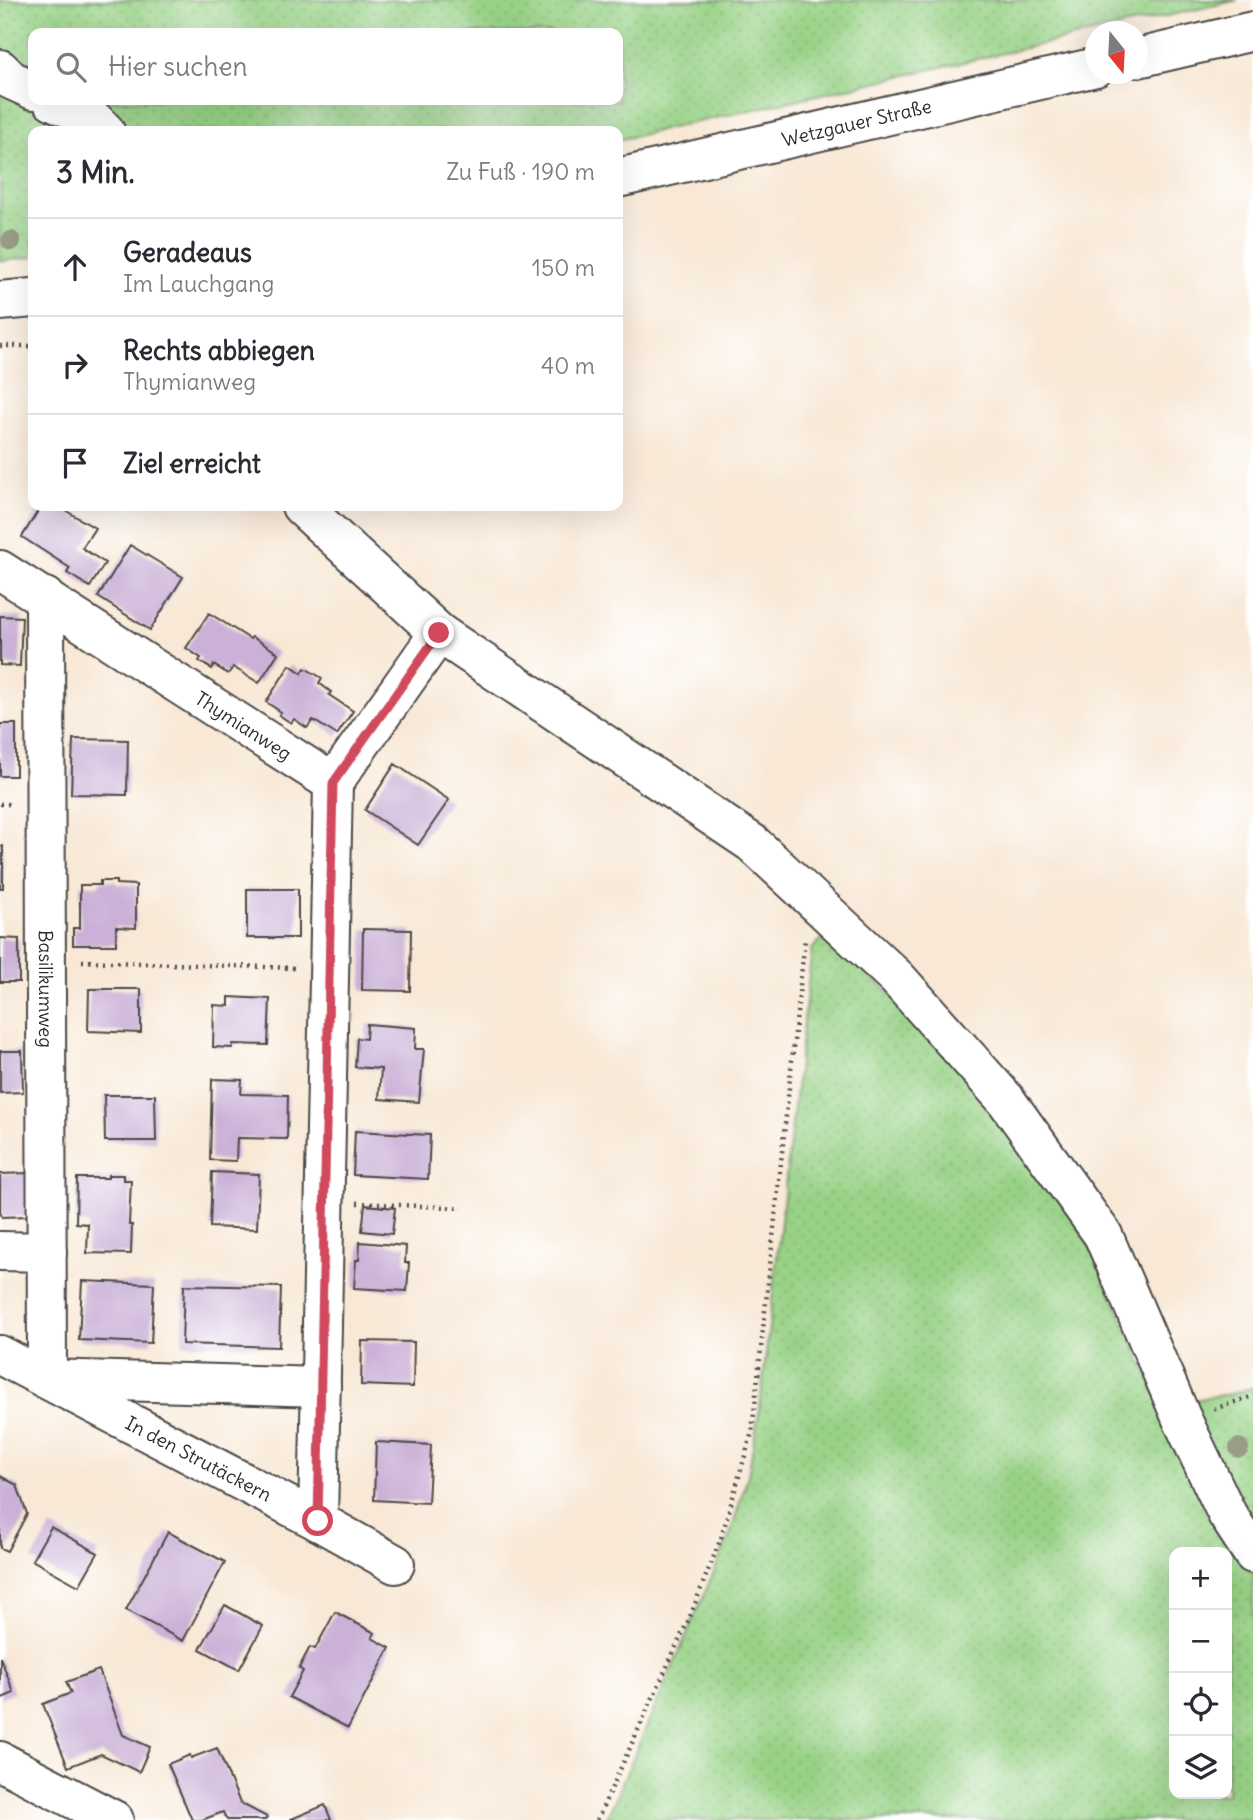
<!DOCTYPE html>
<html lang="de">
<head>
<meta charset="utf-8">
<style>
  body { margin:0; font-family:Delius,sans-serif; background:#f2f2f3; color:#2b2b33 }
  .controls { position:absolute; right:21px; bottom:21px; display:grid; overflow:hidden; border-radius:14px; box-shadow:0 7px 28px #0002 }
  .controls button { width:63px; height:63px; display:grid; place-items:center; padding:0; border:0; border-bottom:2px solid #e1e1e2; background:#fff; color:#2b2b33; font:35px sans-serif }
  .compass { position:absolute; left:1085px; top:21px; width:63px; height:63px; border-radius:50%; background:#fff; box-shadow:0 7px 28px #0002; rotate:162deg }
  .stop { position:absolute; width:21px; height:21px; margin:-16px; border:5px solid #d1495b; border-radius:50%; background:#fff }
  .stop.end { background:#d1495b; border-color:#fff; box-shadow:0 2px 7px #0008 }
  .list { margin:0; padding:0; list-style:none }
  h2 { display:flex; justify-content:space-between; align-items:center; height:91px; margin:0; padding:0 28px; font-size:30px }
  h2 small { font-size:23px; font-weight:400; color:#7c7c81 }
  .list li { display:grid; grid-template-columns:46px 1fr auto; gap:21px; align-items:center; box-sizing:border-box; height:98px; padding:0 28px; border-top:2px solid #e1e1e2 }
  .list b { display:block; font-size:26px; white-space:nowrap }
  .list p { margin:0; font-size:23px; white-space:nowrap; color:#7c7c81 }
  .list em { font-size:23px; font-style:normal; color:#7c7c81 }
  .icon { flex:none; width:38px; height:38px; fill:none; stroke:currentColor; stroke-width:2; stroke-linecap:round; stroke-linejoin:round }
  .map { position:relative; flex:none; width:1253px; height:1820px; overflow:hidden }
  .search { position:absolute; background:#fff; box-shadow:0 7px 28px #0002; left:28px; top:28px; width:595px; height:77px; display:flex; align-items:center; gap:18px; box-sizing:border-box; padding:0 24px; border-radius:14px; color:#7c7c81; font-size:26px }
  .panel { position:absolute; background:#fff; box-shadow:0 7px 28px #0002; left:28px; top:126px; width:595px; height:385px; border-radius:14px }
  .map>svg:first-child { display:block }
  .grass { fill:url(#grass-dots); stroke:#627e58; stroke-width:2; fill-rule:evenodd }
  .building { fill:#cbb1d7 }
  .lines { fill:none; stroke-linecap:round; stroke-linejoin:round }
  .minor-casing { stroke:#4a4744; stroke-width:42 }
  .path { stroke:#4a4744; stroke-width:4.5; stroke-dasharray:2 5; stroke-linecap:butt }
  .minor { stroke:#fff; stroke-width:38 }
  .tree { fill:#999c86 }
  .route { stroke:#d1495b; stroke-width:9 }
  .labels { text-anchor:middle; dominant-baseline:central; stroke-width:5; stroke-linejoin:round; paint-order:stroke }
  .street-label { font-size:19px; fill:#2b2b2b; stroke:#fff }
</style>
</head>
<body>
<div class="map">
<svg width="1253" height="1820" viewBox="0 0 1253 1820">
  <defs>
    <pattern id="grass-dots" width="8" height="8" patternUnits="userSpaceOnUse" patternTransform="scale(1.75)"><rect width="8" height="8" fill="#98d286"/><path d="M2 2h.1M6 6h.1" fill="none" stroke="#83b474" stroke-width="1.8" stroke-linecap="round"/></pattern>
  </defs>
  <rect width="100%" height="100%" fill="#fff"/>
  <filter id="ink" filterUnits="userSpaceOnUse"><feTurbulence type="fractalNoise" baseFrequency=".0143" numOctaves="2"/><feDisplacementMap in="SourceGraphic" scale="14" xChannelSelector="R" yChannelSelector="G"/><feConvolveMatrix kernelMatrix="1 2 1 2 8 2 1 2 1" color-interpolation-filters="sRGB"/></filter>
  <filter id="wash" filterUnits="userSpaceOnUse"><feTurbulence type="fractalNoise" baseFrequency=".00686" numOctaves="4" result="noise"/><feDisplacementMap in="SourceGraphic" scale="28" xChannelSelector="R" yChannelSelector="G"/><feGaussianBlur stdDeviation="1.57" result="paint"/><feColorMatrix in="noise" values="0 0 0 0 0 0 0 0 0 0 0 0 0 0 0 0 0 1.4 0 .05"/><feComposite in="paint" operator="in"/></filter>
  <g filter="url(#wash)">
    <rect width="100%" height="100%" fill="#f8e8d5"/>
    <!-- grass -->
    <path class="grass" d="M0,0H1238L618,140V131H33V257L0,261ZM33,33H618V100H33Z
      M826,935L945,1044L1079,1224L1164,1410L1207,1397L1231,1394L1253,1387V1820H606L730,1535L748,1475L760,1406L812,949ZM1174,1552H1227V1794H1174Z"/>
    <g id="blocks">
      <!-- building -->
      <path class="building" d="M41,506H58L95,528L82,548L105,563L90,587L67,573L70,568L22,537Z
        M130,545L183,577L150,630L98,597Z
        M209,613L250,639L252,637L278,653L259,683L233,667L228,674L214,665L212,669L199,661L201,658L186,648Z
        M0,616L22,617L20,666L0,665Z
        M290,665L302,673L305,668L322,678L319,683L331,692L329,695L353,711L337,735L313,720L307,728L294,719L291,723L279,715L281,712L266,702Z
        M0,724H16V776H0Z
        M73,739L128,740L127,795L71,794Z
        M395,764L449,800L418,845L365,810Z
        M0,846H3V888H0Z
        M100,881H116V884L136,885V928L116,927V945H73V928H80V885H100Z
        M247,889H298V938H247Z
        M363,929L411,930L410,991L362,990Z
        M0,938L19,939V982H0Z
        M89,989H141V1033L88,1031Z
        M229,997L270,999L268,1045L233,1044L232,1048L213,1047L214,1005L229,1006Z
        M367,1024L416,1028L415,1049H424L419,1102L379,1099L381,1069L355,1067L357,1038L366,1039Z
        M0,1051H22L23,1092L0,1093Z
        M212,1079L242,1080L241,1094L288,1095L287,1139L237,1138L236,1161L210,1160Z
        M104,1095H155L156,1141H105Z
        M355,1131L430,1135L428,1179L353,1175Z
        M212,1172L259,1174L257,1229L210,1227Z
        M29,1173V1216L2,1217L0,1212V1174Z
        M108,1175H123V1180H131L129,1225H132L131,1254L87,1253L88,1224L76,1223L77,1178H108Z
        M365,1205L395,1208L392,1234L362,1231Z
        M360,1242L406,1246L405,1263H409L407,1291L354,1288L356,1260H359Z
        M82,1281L154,1284L151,1343L79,1340Z
        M184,1285L281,1287L279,1347L182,1344Z
        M362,1341L414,1342L413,1387L361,1385Z
        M376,1442L431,1445L428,1503L374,1500Z
        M0,1476L17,1485L27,1514L7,1551L0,1548Z
        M51,1527L98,1553L79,1586L32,1560Z
        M168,1532L225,1562L183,1641L126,1610Z
        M225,1605L263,1626L239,1670L200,1649Z
        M335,1612L375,1633L372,1638L390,1648L348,1728L289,1697L303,1671L299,1668L310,1647L315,1649Z
        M0,1657L14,1693L0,1699Z
        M99,1670L123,1735L150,1747L139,1772L101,1754L68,1767L43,1704L71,1693L66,1682Z
        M217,1748L240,1803L267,1817L265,1820H227L223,1812L202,1820H192L168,1764L190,1755L191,1758Z
        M325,1805L331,1820H289Z"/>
    </g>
  </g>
  <g filter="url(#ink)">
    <use href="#blocks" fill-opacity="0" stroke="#4a4744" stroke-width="2"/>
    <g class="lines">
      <!-- minor casing -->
      <g class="minor-casing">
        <g id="minor">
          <path d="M1138,58L1253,31"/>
          <path d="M0,69L11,80L33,90"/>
          <path d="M52,100L94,120L105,131"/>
          <path id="s1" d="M618,178L1096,67"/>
          <path d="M0,301L33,298"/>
          <path d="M301,506L439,633L752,843L897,978L1006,1100L1103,1235L1182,1419L1227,1514L1253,1554"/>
          <path id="s2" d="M0,570L333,783"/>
          <path id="s3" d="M45,597L47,1379L321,1387"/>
          <path d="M333,783L439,633"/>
          <path d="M0,1251L47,1252"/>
          <path id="s4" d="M0,1355L318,1521L395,1564"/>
          <path d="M318,1521L333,783"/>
          <path d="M0,1761L114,1820"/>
        </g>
      </g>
      <!-- path -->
      <path class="path" d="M0,346H33
        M0,804H10
        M82,961L294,968
        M357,1203L462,1208
        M1214,1409L1253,1396
        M597,1820L691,1614L721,1538L752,1432L805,939"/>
      <!-- minor -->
      <use href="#minor" class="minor"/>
    </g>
    <!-- trees -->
    <g class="tree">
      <circle cx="11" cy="241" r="10"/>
      <circle cx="1239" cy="1448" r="10"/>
    </g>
  </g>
  <g class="lines" filter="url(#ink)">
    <!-- route -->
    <path class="route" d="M318,1521L333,783L439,633"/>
  </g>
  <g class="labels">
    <!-- street labels -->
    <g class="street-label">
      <text stroke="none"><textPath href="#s1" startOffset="245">Wetzgauer Straße</textPath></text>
      <text stroke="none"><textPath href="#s2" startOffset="289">Thymianweg</textPath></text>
      <text stroke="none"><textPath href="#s3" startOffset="392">Basilikumweg</textPath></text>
      <text stroke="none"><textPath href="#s4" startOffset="224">In den Strutäckern</textPath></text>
    </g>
  </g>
</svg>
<div class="controls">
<button>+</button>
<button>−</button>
<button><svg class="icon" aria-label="locate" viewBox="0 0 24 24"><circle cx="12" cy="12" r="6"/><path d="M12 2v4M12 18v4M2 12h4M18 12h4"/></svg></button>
<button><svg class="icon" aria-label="layers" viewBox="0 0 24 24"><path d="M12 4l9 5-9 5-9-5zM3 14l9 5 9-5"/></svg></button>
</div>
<svg class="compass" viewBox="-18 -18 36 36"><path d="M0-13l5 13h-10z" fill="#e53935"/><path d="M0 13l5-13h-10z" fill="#7c7c81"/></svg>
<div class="stop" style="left:318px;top:1521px"></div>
<div class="stop end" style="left:439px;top:633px"></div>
<div class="search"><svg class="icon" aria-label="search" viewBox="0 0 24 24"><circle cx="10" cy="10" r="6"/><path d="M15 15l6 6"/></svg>Hier suchen</div>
<section class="panel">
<h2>3 Min.<small>Zu Fuß · 190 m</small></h2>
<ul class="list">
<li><svg class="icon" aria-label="ahead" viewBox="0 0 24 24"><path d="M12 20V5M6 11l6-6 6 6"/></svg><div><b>Geradeaus</b><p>Im Lauchgang</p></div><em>150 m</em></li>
<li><svg class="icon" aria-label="right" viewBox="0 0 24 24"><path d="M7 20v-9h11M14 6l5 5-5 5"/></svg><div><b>Rechts abbiegen</b><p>Thymianweg</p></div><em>40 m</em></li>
<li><svg class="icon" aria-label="arrive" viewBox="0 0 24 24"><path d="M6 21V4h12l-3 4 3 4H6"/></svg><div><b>Ziel erreicht</b></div></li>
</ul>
</section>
</div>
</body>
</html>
